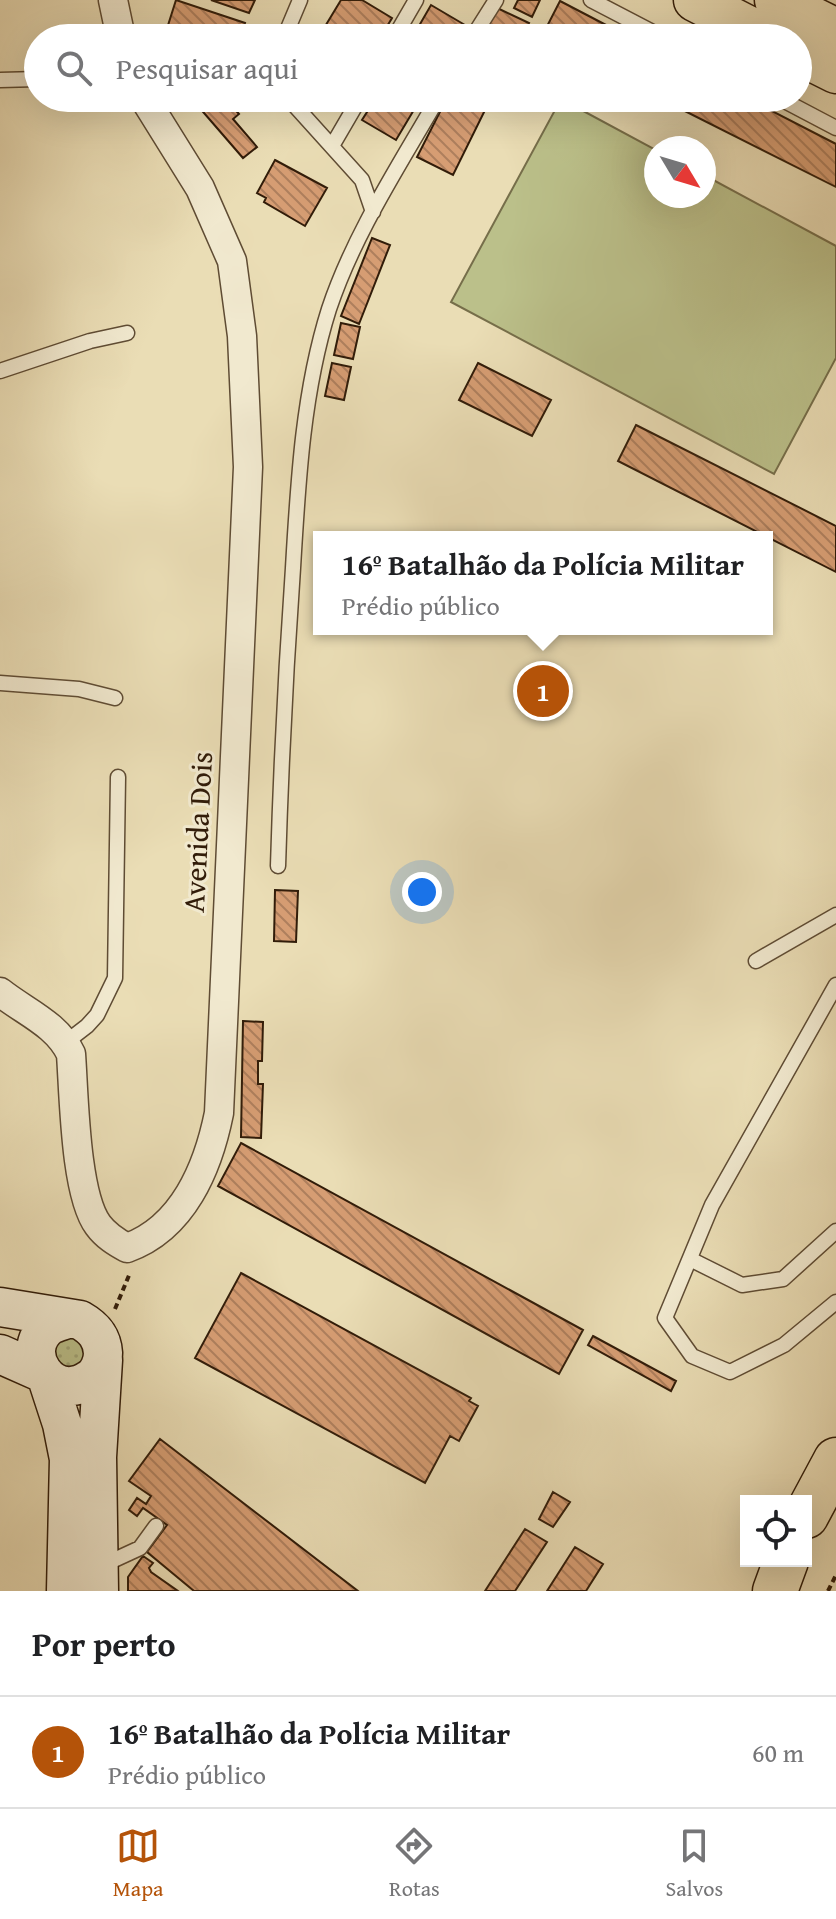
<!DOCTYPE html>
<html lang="pt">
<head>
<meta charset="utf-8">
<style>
  body { margin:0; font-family:"Gentium Book Plus",serif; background:#f2f2f2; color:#202124 }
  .controls { position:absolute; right:24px; bottom:24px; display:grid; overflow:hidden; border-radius:0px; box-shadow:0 8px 32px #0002 }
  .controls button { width:72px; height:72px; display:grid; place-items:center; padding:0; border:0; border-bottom:2px solid #e0e0e0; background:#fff; color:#202124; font:40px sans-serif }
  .compass { position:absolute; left:644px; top:136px; width:72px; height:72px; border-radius:50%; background:#fff; box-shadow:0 8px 32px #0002; rotate:128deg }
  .you { position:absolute; left:422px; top:892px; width:28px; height:28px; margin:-20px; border:6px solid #fff; border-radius:50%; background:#1a73e8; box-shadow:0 0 0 12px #1a73e833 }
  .badge { display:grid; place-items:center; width:52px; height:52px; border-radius:50%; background:#b45309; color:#fff; font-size:26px; font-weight:700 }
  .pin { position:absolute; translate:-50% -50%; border:4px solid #fff; box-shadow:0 2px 8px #0006 }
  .popup { position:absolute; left:313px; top:531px; width:460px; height:104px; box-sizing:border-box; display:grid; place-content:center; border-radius:0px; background:#fff; filter:drop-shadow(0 2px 6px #0005); font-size:26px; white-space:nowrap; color:#757577 }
  .popup b { font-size:30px; color:#202124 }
  .popup::after { content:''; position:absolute; left:50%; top:100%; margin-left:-16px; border:16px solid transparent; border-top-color:#fff }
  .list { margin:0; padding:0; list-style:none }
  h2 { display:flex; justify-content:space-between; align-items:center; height:104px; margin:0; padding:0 32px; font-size:34px }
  h2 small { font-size:26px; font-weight:400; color:#757577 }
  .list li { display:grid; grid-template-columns:52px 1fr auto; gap:24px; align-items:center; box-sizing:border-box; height:112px; padding:0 32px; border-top:2px solid #e0e0e0 }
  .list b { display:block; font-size:30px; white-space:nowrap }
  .list p { margin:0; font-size:26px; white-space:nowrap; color:#757577 }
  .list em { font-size:26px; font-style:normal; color:#757577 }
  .icon { flex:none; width:44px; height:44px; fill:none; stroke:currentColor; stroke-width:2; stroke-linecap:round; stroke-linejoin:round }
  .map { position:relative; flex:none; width:836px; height:1591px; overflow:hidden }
  .search { position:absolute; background:#fff; box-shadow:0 8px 32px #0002; left:24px; right:24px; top:24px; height:88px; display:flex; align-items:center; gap:20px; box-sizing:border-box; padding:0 28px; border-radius:44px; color:#757577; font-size:30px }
  .sheet { height:216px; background:#fff }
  nav { display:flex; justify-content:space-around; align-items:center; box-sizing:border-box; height:112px; border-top:2px solid #e0e0e0; background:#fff; font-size:22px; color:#757577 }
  nav a { display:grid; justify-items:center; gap:4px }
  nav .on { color:#b45309 }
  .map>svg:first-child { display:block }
  .grass { fill:url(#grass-dots); stroke:#766e4a; stroke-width:2 }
  .park { fill:#bbc08a; stroke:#766e4a; stroke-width:2 }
  .building { fill:url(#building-back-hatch); stroke:#311c09; stroke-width:2 }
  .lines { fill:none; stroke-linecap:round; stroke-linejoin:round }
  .lane-casing { stroke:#5f4c34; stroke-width:17 }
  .street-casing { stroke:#5f4c34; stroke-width:31 }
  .secondary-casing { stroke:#311c09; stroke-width:41 }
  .primary-casing { stroke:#311c09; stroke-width:45 }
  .highway-casing { stroke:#311c09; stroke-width:47 }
  .path { stroke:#311c09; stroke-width:4; stroke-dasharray:6 4; stroke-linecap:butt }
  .lane { stroke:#f1e9cf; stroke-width:14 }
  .street { stroke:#f1e9cf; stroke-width:28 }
  .secondary { stroke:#f1e9cf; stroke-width:38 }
  .primary { stroke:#eaddb5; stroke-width:42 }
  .highway { stroke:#eaddb5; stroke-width:44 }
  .labels { text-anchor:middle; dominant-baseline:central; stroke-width:6; stroke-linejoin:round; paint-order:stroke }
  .street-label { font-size:30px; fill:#311c09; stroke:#f1e9cf }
</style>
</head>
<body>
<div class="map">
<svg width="836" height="1591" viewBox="0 0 836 1591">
  <defs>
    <pattern id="grass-dots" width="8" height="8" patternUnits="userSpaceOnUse" patternTransform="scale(2)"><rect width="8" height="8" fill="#bbc08a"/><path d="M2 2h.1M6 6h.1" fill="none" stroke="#a1a476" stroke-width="1.8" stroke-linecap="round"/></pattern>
    <pattern id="building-back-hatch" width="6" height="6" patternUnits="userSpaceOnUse" patternTransform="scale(2)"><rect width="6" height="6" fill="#d69d73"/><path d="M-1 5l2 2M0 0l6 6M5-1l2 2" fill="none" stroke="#ae7f5d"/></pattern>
  </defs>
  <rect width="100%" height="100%" fill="#eaddb5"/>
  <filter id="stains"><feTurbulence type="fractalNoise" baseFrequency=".0025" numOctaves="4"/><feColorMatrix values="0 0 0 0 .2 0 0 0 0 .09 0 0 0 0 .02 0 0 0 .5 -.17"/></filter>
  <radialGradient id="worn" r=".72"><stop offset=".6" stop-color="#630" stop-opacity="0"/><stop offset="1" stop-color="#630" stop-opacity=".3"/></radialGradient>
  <!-- grass -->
  <path class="grass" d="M62,1329L96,1344L71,1380L47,1343Z"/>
  <!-- park -->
  <path class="park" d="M561,99L656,150V196H704V175L836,246V358L774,474L451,302Z"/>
  <!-- building -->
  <path class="building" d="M176,0L245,23L240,38H164Z
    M211,0H255L249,13Z
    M341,0H362L392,18L380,38H318Z
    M518,0H540L532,17L514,8Z
    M560,1L631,38H541Z
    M431,5L465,25L458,38H412Z
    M493,6L529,23L521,38H477Z
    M191,98H225L239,114L233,119L257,147L243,158Z
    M326,98H351L345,109Z
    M376,98H421L396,140L362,120Z
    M447,98H491L453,175L417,157Z
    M659,98H747L836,144V187Z
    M275,160L327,188L305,226L264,202L266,198L257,193Z
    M372,238L390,245L359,324L341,316Z
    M341,323L360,327L353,359L334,355Z
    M332,363L351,367L344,400L325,396Z
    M478,363L551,400L532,436L459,400Z
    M636,425L836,526V572L618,461Z
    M275,890L298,891L296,942L274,941Z
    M243,1021L263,1022L262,1061H258V1084H263L261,1138L241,1137Z
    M241,1143L583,1330L559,1374L218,1186Z
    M241,1273L471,1398L469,1401L478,1406L459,1441L450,1436L425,1483L195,1358Z
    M593,1336L676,1381L671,1391L588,1345Z
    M160,1439L358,1591H194L147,1552L167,1525L143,1508L137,1516L129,1510L137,1498L146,1504L151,1496L129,1481Z
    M553,1492L570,1502L553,1527L539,1519Z
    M525,1529L547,1542L515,1591H485Z
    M575,1547L603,1564L586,1591H547Z
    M143,1556L153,1563L149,1568L151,1572L178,1591H128V1577Z"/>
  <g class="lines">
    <!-- lane casing -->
    <g class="lane-casing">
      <path id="lane" d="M591,0L664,38
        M284,38L300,0
        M394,38L416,0
        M472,38L496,0
        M0,80L38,79
        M288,98L362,180L373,212
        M779,98L836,128
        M332,146L360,98
        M0,371L90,341L127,333
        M0,683L79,689L115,698
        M278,866C281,766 286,667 293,568C298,482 303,391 329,309C354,234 399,166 438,98
        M756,961L836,915
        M836,985L712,1205L665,1318L692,1356L730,1372L784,1345L836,1302
        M65,1043L87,1026L97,1015L115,978L118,777
        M690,1259L742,1285L783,1279L836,1231
        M101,1566L140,1548L156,1526"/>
    </g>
    <!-- street casing -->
    <g class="street-casing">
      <path id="street" d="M113,0L121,38
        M0,992C25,1012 57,1024 71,1054C74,1095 75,1194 98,1225C106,1236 116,1242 127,1248C183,1228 208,1168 219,1113L248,467L242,336L232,261L200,188L144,98"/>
    </g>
    <!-- secondary casing -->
    <g class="secondary-casing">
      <path id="secondary" d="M0,1307L80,1320C94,1328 102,1337 103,1353C103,1363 98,1374 90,1379C52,1405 16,1352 49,1326C54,1323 62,1321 67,1319
        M0,1354L43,1373
        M47,1378L62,1424L69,1459L66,1591
        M99,1591L97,1457L103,1360"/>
    </g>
    <!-- primary casing -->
    <g class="primary-casing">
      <path id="primary" d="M695,0L769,38
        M776,0L836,30
        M798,53L836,72"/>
    </g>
    <!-- highway casing -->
    <g class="highway-casing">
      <path id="highway" d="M806,1516L836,1460
        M775,1591L786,1561"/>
    </g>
    <!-- path -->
    <path class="path" d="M115,1309L130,1273
      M828,1591L836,1575"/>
    <!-- lane -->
    <use href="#lane" class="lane"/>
    <!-- street -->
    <use href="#street" class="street"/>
    <!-- secondary -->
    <use href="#secondary" class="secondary"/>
    <!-- primary -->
    <use href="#primary" class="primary"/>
    <!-- highway -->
    <use href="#highway" class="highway"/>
  </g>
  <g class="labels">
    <!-- street labels -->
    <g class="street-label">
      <text transform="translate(197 832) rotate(-87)">Avenida Dois</text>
    </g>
  </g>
  <rect width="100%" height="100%" filter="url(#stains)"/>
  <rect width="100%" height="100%" fill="url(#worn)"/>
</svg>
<div class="controls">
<button><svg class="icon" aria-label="locate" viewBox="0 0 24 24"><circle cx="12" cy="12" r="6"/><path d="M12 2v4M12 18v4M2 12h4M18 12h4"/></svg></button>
</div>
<svg class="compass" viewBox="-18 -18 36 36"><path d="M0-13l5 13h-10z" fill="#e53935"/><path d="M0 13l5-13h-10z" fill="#757577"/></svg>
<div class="you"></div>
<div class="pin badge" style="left:543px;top:691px">1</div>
<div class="popup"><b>16º Batalhão da Polícia Militar</b>Prédio público</div>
<div class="search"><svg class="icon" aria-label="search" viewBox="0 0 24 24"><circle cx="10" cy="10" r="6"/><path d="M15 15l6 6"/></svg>Pesquisar aqui</div>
</div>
<section class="sheet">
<h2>Por perto<small></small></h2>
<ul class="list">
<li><span class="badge">1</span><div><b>16º Batalhão da Polícia Militar</b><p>Prédio público</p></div><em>60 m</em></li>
</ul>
</section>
<nav>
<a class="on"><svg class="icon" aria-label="map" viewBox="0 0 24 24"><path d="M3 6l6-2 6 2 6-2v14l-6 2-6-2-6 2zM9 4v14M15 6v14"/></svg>Mapa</a>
<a><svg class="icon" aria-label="directions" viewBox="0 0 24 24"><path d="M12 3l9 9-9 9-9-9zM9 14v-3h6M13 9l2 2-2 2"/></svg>Rotas</a>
<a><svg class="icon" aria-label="saved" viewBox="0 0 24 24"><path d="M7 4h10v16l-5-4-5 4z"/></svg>Salvos</a>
</nav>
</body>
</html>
